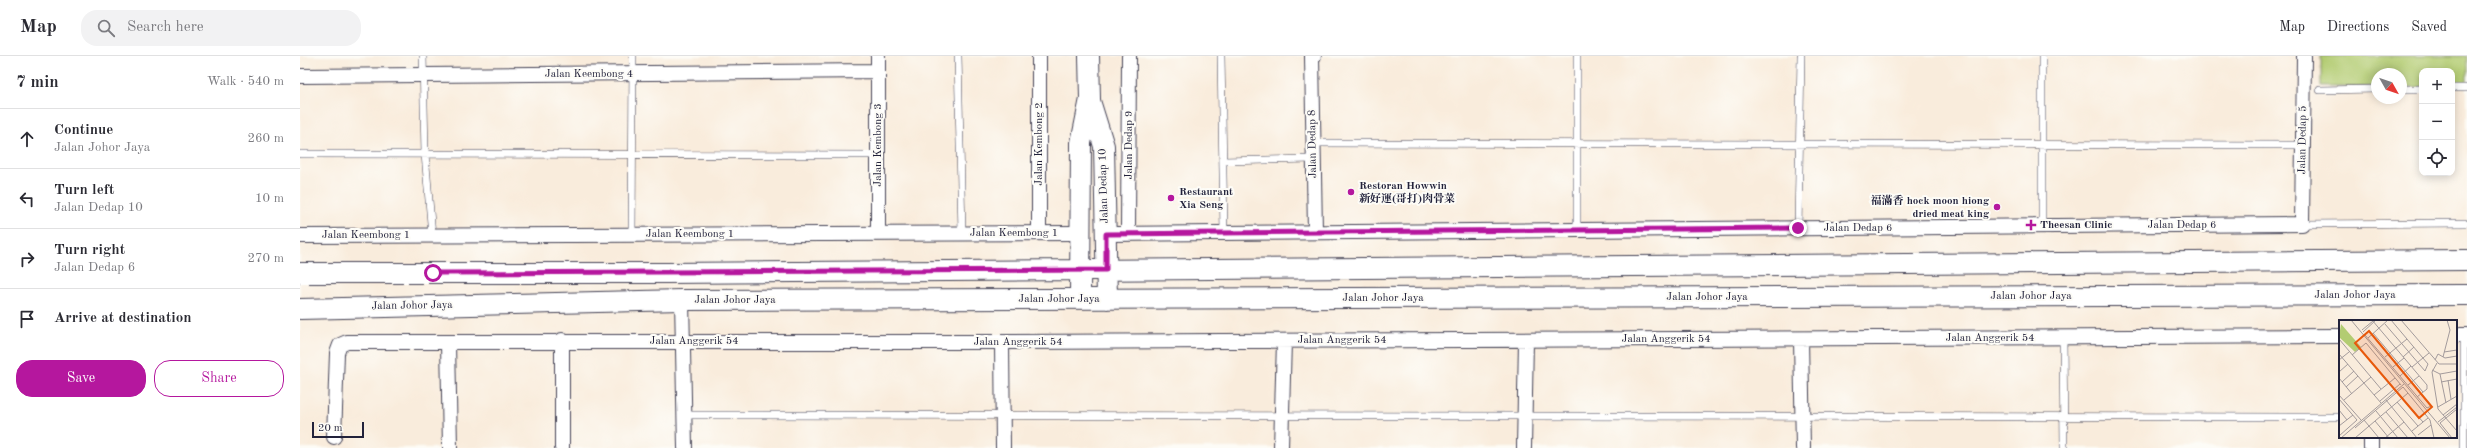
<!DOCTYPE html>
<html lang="en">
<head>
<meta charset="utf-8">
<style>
  body { margin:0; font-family:"Old Standard TT","Noto Serif SC",serif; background:#f2f2f3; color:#2b2b33 }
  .controls { position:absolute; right:12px; top:12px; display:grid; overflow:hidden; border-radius:8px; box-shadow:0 2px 10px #0003 }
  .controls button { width:36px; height:36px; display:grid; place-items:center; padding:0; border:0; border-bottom:1px solid #e1e1e2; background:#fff; color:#2b2b33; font:20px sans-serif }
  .compass { position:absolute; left:2071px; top:12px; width:36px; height:36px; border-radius:50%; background:#fff; box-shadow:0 2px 10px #0003; rotate:130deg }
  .scale { position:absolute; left:12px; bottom:10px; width:52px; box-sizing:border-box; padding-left:4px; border:2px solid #22223b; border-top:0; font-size:11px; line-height:14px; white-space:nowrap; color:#22223b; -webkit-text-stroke:3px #fdfcf7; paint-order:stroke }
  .stop { position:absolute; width:12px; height:12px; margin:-9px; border:3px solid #b5179e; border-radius:50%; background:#fff }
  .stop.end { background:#b5179e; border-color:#fff; box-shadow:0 1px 4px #0008 }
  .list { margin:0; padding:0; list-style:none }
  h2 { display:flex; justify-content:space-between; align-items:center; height:52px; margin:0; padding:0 16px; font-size:17px }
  h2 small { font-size:13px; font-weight:400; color:#7c7c81 }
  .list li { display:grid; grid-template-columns:26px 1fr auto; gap:12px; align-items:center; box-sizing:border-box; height:60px; padding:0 16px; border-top:1px solid #e1e1e2 }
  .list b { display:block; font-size:15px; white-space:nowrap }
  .list p { margin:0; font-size:13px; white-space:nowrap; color:#7c7c81 }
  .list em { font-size:13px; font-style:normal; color:#7c7c81 }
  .actions { display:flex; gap:8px; padding:12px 16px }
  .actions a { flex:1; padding:9px 0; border:1px solid #b5179e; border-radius:16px; text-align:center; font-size:14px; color:#b5179e }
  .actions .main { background:#b5179e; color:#fff }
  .icon { flex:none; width:22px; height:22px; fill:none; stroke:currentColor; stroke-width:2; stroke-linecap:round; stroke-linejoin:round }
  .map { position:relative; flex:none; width:2167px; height:392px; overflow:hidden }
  header { display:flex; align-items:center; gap:24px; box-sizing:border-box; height:56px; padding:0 20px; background:#fff; border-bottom:1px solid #e1e1e2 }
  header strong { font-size:19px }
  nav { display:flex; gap:22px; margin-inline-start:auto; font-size:14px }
  .search { width:280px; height:36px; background:#f2f2f3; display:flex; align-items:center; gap:10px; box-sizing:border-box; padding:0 14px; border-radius:16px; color:#7c7c81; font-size:15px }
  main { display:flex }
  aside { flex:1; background:#fff }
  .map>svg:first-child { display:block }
  .green { fill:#b3cc72; stroke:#6a7756 }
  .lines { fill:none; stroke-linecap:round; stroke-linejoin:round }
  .service-casing { stroke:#424053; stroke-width:8 }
  .minor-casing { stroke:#424053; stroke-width:16 }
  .secondary-casing { stroke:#424053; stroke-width:22 }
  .service { stroke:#fff; stroke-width:7 }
  .minor { stroke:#fff; stroke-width:14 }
  .secondary { stroke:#fff; stroke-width:20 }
  .route { stroke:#b5179e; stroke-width:5 }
  .poi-dot { fill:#b5179e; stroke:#fdfcf7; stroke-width:1.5 }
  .labels { text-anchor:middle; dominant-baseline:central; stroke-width:4; stroke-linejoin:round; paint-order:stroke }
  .street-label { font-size:11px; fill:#22223b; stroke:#fdfcf7 }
  .poi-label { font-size:11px; font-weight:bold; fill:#22223b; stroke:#fdfcf7; text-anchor:start }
  .inset-road { fill:none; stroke:#a39b9c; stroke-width:1 }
  .view { fill:#e8590c; fill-opacity:0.15; stroke:#e8590c; stroke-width:2 }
  .inset-edge { fill:none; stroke:#22223b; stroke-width:2 }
</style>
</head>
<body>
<header>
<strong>Map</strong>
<div class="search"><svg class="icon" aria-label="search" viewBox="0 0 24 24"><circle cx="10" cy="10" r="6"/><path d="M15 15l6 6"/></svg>Search here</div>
<nav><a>Map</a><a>Directions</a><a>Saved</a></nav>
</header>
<main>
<aside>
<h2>7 min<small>Walk · 540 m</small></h2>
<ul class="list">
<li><svg class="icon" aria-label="ahead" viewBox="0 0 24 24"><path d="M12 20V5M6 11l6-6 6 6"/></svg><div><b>Continue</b><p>Jalan Johor Jaya</p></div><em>260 m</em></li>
<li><svg class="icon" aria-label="left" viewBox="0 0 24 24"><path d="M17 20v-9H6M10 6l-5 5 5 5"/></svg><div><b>Turn left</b><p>Jalan Dedap 10</p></div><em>10 m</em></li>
<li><svg class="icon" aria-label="right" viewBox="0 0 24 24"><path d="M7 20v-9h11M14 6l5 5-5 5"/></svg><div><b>Turn right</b><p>Jalan Dedap 6</p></div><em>270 m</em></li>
<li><svg class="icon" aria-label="arrive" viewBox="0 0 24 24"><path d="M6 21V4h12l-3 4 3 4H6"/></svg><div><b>Arrive at destination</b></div></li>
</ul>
<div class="actions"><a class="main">Save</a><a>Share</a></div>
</aside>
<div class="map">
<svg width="2167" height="392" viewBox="0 0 2167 392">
  <rect width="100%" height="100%" fill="#fdfcf7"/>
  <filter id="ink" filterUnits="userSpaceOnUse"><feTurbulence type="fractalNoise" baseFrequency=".025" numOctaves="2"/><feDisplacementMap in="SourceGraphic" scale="8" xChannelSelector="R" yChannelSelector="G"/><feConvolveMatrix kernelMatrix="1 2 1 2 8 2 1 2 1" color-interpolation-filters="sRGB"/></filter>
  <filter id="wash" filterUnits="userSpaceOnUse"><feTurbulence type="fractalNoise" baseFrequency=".012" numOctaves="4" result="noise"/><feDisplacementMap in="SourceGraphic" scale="16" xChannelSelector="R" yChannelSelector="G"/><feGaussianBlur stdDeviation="0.9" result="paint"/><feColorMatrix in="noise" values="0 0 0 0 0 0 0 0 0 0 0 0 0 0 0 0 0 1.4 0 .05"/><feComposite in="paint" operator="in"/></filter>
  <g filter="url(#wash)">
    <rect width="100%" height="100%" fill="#f9ecdc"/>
    <!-- green -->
    <path class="green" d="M2021,0H2167V31H2152V15H2122V31H2101V18H2077V31H2021Z"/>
  </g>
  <g filter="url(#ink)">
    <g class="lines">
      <!-- service casing -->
      <g class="service-casing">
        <path id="service" d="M123,0L125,98L132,179
          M658,0L662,177
          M921,0L924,177
          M1277,0V174
          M2152,32H2167
          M2101,33H2122
          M2020,34L2077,33
          M1013,87L2003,89
          M0,98L578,99
          M923,105L1014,103
          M2002,168L2167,167
          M1742,170V0
          M1498,172L1501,0
          M332,178L333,0
          M1763,281L1764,392
          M384,359L2040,361
          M2164,392V279"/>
      </g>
      <!-- minor casing -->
      <g class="minor-casing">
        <path id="minor" d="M578,0V177
          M1014,0H1012L1015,176
          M0,20L578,15
          M739,177V0
          M806,178L2002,168L2004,0
          M828,178L829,0
          M0,180L780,177
          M382,244L385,392
          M2156,279H2167
          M1501,283L1503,392
          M262,284V392
          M148,286L150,392
          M702,286L703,392
          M34,381L37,297L40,289L47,286H702L2040,280
          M2071,381V392
          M981,392L984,285
          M1224,392L1226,284"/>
      </g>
      <!-- secondary casing -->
      <g class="secondary-casing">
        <path id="secondary" d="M790,45L804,90L807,243
          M0,217H365L2167,204
          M780,243L781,87L790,43L789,0
          M0,253L382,244L2167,239"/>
      </g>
      <!-- service -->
      <use href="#service" class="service"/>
      <!-- minor -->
      <use href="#minor" class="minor"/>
      <!-- secondary -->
      <use href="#secondary" class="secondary"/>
    </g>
  </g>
  <g class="lines" filter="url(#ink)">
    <!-- route -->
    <path class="route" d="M133,217L806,214V178L1498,172"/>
  </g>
  <!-- markers -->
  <g class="poi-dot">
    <circle cx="1051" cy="136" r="4"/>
    <circle cx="871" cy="142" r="4"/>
    <circle cx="1697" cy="151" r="4"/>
    <path d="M1729 163h4v4h4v4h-4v4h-4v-4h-4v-4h4z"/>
  </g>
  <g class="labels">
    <!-- street labels -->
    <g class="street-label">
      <text x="289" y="18">Jalan Keembong 4</text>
      <text transform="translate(2003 84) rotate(-89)">Jalan Dedap 5</text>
      <text transform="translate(739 88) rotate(-90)">Jalan Kembong 2</text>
      <text transform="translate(1013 88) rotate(-91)">Jalan Dedap 8</text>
      <text transform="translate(578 89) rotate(-90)">Jalan Kembong 3</text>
      <text transform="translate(829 89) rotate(-90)">Jalan Dedap 9</text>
      <text transform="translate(804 130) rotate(-92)">Jalan Dedap 10</text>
      <text x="1882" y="169">Jalan Dedap 6</text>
      <text x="1558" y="172">Jalan Dedap 6</text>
      <text x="714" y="177">Jalan Keembong 1</text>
      <text x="390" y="178">Jalan Keembong 1</text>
      <text x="66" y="179">Jalan Keembong 1</text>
      <text x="2055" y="239">Jalan Johor Jaya</text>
      <text x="1731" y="240">Jalan Johor Jaya</text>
      <text x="1407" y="241">Jalan Johor Jaya</text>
      <text x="1083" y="242">Jalan Johor Jaya</text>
      <text x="759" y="243">Jalan Johor Jaya</text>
      <text x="435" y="244">Jalan Johor Jaya</text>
      <text transform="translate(112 250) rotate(-1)">Jalan Johor Jaya</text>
      <text x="1690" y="282">Jalan Anggerik 54</text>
      <text x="1366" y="283">Jalan Anggerik 54</text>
      <text x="1042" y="284">Jalan Anggerik 54</text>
      <text x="394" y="285">Jalan Anggerik 54</text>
      <text x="718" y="286">Jalan Anggerik 54</text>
    </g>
    <!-- poi labels -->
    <g class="poi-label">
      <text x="1059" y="130">Restoran Howwin<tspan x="1059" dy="13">新好運(哥打)肉骨菜</tspan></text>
      <text x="879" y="136">Restaurant<tspan x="879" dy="13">Xia Seng</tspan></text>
      <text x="1689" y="145" text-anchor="end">福滿香 hock moon hiong<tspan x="1689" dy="13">dried meat king</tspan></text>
      <text x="1740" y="169">Theesan Clinic</text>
    </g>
  </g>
  <!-- overview -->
  <g transform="translate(2039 264)">
    <rect width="118" height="118" fill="#f9ecdc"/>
    <path d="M2,4L22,27L16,32L0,17Z" fill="#b3cc72"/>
    <path class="inset-road" d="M12,0L111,118M33,0L88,65V69L78,77M62,0L100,44H118M46,4L86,51L89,44L52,0M23,10L34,1M24,12L37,0M34,13L84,72M26,15L88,88L92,86M29,18L49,0M0,19L42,69M21,29L50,63M105,32L118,30M0,34L42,83M13,35L27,23L62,65M46,37L68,19M64,37L75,27M104,37L111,10L108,0M0,40L10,32M96,40L99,34L106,38L118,36M98,43L93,52L99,89L118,111M54,47L65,38M73,47L90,33M93,50L101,54L118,51M0,52L9,44M101,54L107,83M61,56L72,46M0,58L13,74M109,60L112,79M3,62L15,51M102,62L118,59M69,65L80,56M7,67L19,56M64,67L91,100L95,118M0,75L22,100M35,75L56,58M63,78L84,102M0,79L18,100L0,116M5,80L32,57M47,80L78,118M41,81L61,64M58,82L79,106M99,87L118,76M0,90L8,100M37,91L59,118M47,92L69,118M104,95L118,84M25,100L40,118M36,101L50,118M99,102L118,87M0,106L14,95M16,108L64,67M73,111L89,98M79,115L92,105M2,118L65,64M16,118L69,73M46,118L65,102M113,118L101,103L118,89"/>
    <path class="view" d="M30,11L93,87L80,98L16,23Z"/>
    <rect width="118" height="118" class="inset-edge"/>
  </g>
</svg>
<div class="controls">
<button>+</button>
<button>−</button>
<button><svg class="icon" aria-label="locate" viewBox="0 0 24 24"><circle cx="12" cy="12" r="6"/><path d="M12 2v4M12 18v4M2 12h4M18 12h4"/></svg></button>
</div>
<svg class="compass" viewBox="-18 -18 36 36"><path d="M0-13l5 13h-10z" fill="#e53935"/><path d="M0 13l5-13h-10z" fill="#7c7c81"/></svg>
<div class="scale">20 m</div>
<div class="stop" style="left:133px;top:217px"></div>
<div class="stop end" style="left:1498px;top:172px"></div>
</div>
</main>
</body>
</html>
